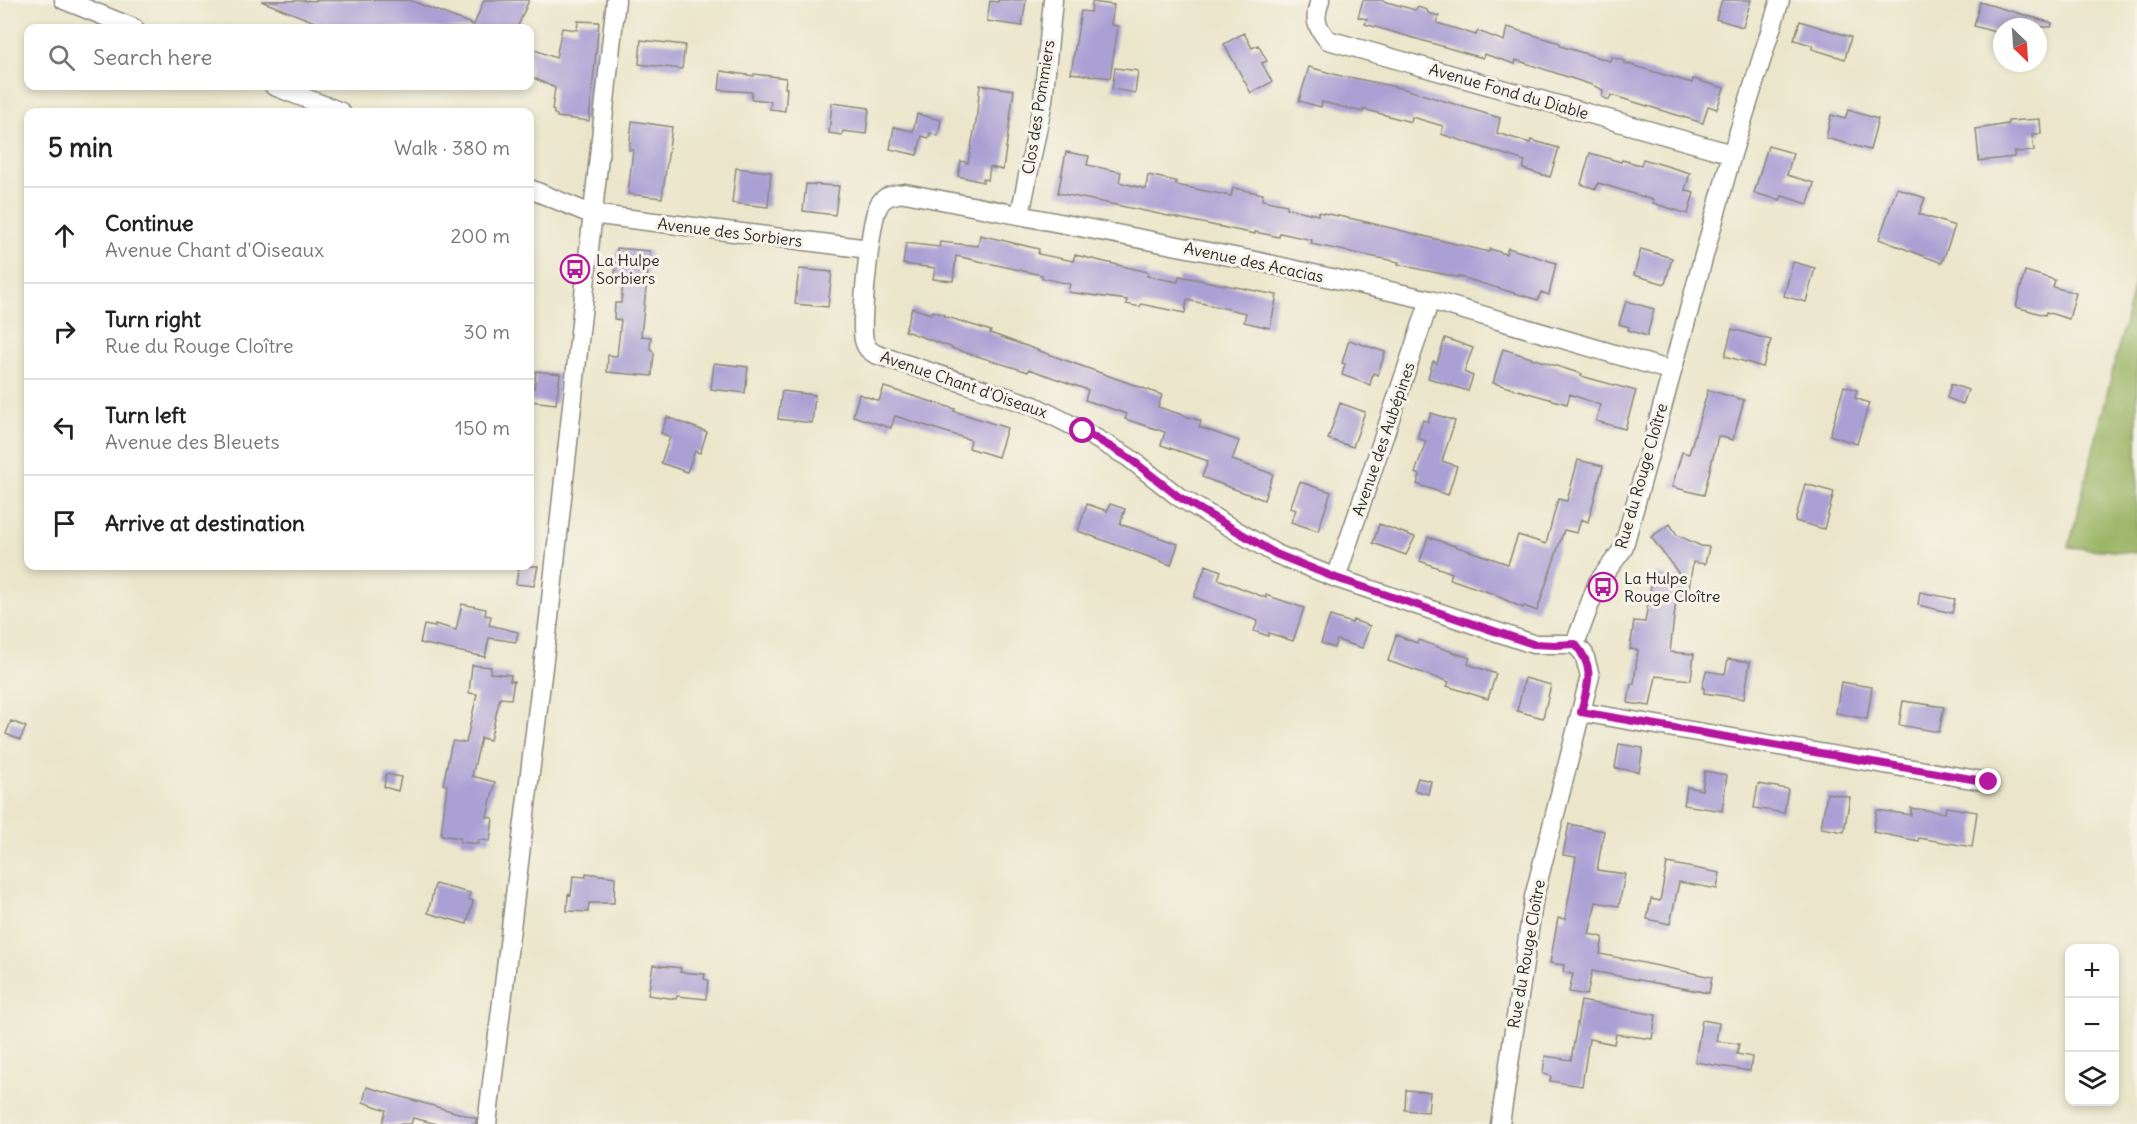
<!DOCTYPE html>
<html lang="en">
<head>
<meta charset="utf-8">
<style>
  body { margin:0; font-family:Delius,sans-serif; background:#f2f2f2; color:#222 }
  .controls { position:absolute; right:18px; bottom:18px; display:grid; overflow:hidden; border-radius:12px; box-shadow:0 3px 9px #0003 }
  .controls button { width:54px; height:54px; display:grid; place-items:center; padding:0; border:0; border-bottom:2px solid #e0e0e0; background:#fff; color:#222; font:30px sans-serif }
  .compass { position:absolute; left:1993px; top:18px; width:54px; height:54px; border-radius:50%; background:#fff; box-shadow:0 3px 9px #0003; rotate:155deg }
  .stop { position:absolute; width:18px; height:18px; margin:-14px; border:4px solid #b5179e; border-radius:50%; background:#fff }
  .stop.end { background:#b5179e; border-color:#fff; box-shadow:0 2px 6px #0008 }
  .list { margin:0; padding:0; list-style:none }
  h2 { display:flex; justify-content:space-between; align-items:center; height:78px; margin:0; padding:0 24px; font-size:26px }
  h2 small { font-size:20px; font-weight:400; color:#767676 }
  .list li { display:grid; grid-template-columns:39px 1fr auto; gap:18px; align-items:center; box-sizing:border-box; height:96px; padding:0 24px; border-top:2px solid #e0e0e0 }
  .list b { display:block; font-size:22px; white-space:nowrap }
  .list p { margin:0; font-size:20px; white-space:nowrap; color:#767676 }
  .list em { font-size:20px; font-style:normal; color:#767676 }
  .icon { flex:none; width:33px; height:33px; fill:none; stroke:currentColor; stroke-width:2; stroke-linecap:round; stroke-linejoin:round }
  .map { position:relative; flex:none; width:2137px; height:1124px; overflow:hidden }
  .search { position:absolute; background:#fff; box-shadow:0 3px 9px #0003; left:24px; top:24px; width:510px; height:66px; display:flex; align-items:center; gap:15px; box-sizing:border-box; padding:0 21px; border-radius:12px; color:#767676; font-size:22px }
  .panel { position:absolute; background:#fff; box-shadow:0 3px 9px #0003; left:24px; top:108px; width:510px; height:462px; border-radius:12px }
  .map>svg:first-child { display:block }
  .forest { fill:#9cb667; stroke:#647049; stroke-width:1.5 }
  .building { fill:#aba0d4 }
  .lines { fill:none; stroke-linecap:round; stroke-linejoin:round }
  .minor-casing { stroke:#8b887b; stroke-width:21 }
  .minor { stroke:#fff; stroke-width:18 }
  .route { stroke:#b5179e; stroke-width:8 }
  .labels { text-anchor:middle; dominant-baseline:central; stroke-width:6; stroke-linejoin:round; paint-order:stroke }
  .street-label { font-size:16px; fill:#2b2b2b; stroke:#f7f3e8 }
  .poi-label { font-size:16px; fill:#2b2b2b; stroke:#f7f3e8; text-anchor:start }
</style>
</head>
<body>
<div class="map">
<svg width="2137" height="1124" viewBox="0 0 2137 1124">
  <rect width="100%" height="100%" fill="#f7f3e8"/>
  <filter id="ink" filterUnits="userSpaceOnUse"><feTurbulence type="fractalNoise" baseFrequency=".0167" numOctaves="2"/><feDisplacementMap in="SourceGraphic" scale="12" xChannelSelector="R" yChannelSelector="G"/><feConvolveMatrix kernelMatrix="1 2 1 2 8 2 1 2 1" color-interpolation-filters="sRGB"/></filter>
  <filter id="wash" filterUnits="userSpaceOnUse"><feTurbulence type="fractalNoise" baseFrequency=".008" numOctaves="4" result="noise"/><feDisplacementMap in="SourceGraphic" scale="24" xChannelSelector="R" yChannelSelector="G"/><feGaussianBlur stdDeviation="1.35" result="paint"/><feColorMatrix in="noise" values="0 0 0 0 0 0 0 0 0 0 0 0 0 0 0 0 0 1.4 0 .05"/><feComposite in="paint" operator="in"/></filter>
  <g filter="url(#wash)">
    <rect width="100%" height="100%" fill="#ebe6cb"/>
    <!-- forest -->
    <path class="forest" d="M2137,273V553L2069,547Z"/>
    <g id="blocks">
      <!-- building -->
      <path class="building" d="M409,0L474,25L484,0H529L517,28H330L261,1Z
        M998,0H1026L1022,26L987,21L990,1L998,2Z
        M1363,0H1380L1415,10L1418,7L1427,10L1428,13L1439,16L1437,23L1476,35L1478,31L1504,41L1507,27L1560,43V46L1610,61L1611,57L1625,61L1624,63L1692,83L1693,79L1724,88L1717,109L1708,106L1703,123L1611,95L1609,100L1602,97L1603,90L1592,85L1516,60L1515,64L1484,54L1483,58L1365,24L1367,19L1358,17Z
        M1722,0H1751L1743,27L1716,19Z
        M1092,2L1114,5L1111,25L1118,26L1110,78L1071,73L1081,11L1091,12Z
        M1980,2L2052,23L2051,27H2002V34L1974,26Z
        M578,21L599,22L589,121L557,117V115L554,114V111L552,110L555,88L530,76V48L556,58L562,28L577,30Z
        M1800,21L1851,37L1845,59L1812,49V45L1794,40Z
        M1244,33L1252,48L1258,45L1267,61L1262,63L1272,82L1251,93L1224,44Z
        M641,40L685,45L682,69L639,64Z
        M1309,67L1348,78L1349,77L1405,89L1500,118L1497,133L1530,143L1531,140L1559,148L1550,177L1523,169L1525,161L1441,134L1443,126L1412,117L1411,122L1363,109V112L1322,102L1321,107L1299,101Z
        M1115,68L1138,71L1135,93L1112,89Z
        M721,71L754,76V74L786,78L785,88H787L785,111L770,109L771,101L751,99L752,92L719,90Z
        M980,85L1014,90L1003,170L990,167L988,180L983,179V182L958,176L961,161L968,163L976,122Z
        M832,103L869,108L866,134L843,131L842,135L829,133Z
        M1848,110L1878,119L1870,150L1826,138L1831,115L1845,119Z
        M917,114L941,120L938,136L930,133L929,138L922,136L917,155L890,149L894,127L913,131Z
        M2040,119L2041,134H2032L2034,151L2014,152V157L1979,161L1976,129L2008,124V121Z
        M632,121L672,127L662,198L628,194L633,150H629Z
        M1768,146L1793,153L1787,175L1814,183L1808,204L1782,196L1780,200L1754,193Z
        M1066,152L1089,156L1087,165L1121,172L1119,182L1146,189L1148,175L1176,181V185L1231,196L1233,188L1263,194L1262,200L1287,205V208L1318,215V212L1358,220L1489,252L1490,249L1506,254L1508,248L1556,263L1549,295L1541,292L1538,300L1457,276V277L1423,270L1398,264L1399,262L1311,244L1312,240L1280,233L1279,237L1255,232V234L1058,193Z
        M1590,153L1621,162L1622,160L1641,165L1643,159L1690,173L1685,190L1694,193L1688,214L1653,203L1654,200L1598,183L1596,189L1581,184Z
        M736,168L771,172L768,207L732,203Z
        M806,184L839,186L835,215L803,211Z
        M1897,188L1925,198L1919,214L1955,226L1942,263L1879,239Z
        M980,235L1039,249L1038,254L1073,261L1075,255L1148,272L1147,276L1178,282L1179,276L1277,295L1270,328L1244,322L1246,313L1187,300L1185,313L1141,304L1140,307L1126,304L1127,300L1068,292L1070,284L1042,278V275L956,256L953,281L933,279L935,268L903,264L906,243L939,247L940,242L978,246Z
        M617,248L650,251L641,336L651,337L650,348L654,353L652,376L607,372L608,355L617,356L621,320L614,319L615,303H621L624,276L615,275Z
        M1641,249L1672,258L1665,284L1634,275Z
        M1793,262L1815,268L1806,302L1784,296Z
        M799,269L832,272L828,307L795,304Z
        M2025,271L2055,280L2053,287L2076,293L2069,319L2046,312L2045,315L2016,307Z
        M1626,301L1654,309L1647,336L1628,330L1629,327L1619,324Z
        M912,308L931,314L933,311L945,315L944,316L991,331L990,333L1162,395L1158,407L1201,421L1199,427L1239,441L1232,460L1273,474L1264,500L1202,477L1208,461L1161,445L1165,432L1125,419L1127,414L1085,400L1088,390L1029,369L1028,372L951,348V347L905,331Z
        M1732,329L1771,340L1763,367L1725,356Z
        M1445,338L1473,348L1464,372L1473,376L1468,391L1428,378L1433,361L1437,363Z
        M1349,340L1385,352L1378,375L1373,373L1370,385L1342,375L1345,364L1342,363Z
        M1503,349L1582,374L1581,376L1636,391L1625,429L1596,421L1600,405L1570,394L1567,404L1493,383Z
        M714,363L748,367L745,393L711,389Z
        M536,371L560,374L556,404L530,401V387L534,388Z
        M1951,384L1968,390L1963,404L1947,398Z
        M1844,386L1857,390L1855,398L1869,403L1857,444L1830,435Z
        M884,387L955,409L954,411L1007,428L998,457L969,448L971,440L895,416L891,428L853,416L859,394L879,401Z
        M1708,390L1744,400L1733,440L1718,436L1704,495L1672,487L1682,452L1689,454Z
        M782,391L815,395L812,423L778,419Z
        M1340,403L1365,412L1353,447L1328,439Z
        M1431,413L1455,421L1442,461L1457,466L1448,495L1417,484L1420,475L1415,473L1426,441L1417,438L1423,420L1428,422Z
        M667,417L707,432L700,453L695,451L687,472L661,463L670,437L661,433Z
        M1578,460L1603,466L1592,507L1588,522L1581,519L1577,533L1564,530L1537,611L1524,606L1523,608L1497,596V595L1450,579L1452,573L1420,561L1428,537L1508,564L1518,535L1546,544L1558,499L1567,501Z
        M1300,482L1331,492L1318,531L1291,522L1296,510L1290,508Z
        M1805,484L1834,492L1824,529L1795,521Z
        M1087,504L1107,511L1110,504L1125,509L1120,524L1178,544L1171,565L1078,531Z
        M1379,524L1415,537L1406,555L1373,543Z
        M1670,524L1677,535L1701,546L1709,547L1705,564L1693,562L1687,602L1676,600L1670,652L1694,654L1691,680L1656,676L1650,706L1628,703L1631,684H1634L1638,650L1630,649L1634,621L1645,622L1653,573L1682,578L1651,537Z
        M1206,565L1221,571L1218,579L1266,598V595L1304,608L1293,641L1269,633L1268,636L1254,631L1258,621L1194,597Z
        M519,566H538L534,586L516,584Z
        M1920,592L1955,599L1952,613L1918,605Z
        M462,604L486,609L485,615L491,616L489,625L518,632L516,642L489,638L485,657L420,643L424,625L435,627V624L456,630Z
        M1330,616L1352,623L1353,620L1370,626L1362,648L1337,640L1334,648L1321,643Z
        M1396,635L1417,643L1418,640L1470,658L1468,664L1496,674L1488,699L1447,686L1449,682L1388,661Z
        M1728,659L1750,662L1744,699L1704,693V688H1702L1706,671L1725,674Z
        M472,665L491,667L490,673L511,675L510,681H514L511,699L500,698L490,740L481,738L472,776L495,782L487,817L493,818L490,841L479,840L478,844L460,842V838L441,835L447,785L443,784L451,746L453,741L466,743L477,694L469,693Z
        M1525,678L1551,685L1543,718L1517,711Z
        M1841,682L1872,687L1867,719L1836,713Z
        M1903,701L1944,707L1939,732L1899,725Z
        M11,721L26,727L20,740L6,734Z
        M1619,744L1643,748L1639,772L1615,768Z
        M1705,771L1727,775L1722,811L1684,805L1687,787L1702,790Z
        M386,774L401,777L398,791L384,787Z
        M1418,778L1431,781L1428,794L1414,790Z
        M1758,784L1788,789L1784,813L1754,808Z
        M1827,793L1850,797L1844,832L1821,828Z
        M1946,807L1977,812L1972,847L1919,838L1918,841L1873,832L1877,810L1911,815V808L1945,813Z
        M1569,824L1604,831L1597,870L1625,874L1619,906L1596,902L1589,934L1603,937L1600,954L1712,977L1709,993L1592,971L1587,995L1569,992L1573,974L1563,972L1564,965L1550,963L1558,918L1565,919L1576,857L1563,855Z
        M1667,863L1720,873L1717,889L1679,882L1670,924L1647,919L1651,899L1660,901Z
        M586,873L615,877L614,903H589L588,912L567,911L568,894L571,895L573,876L586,877Z
        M435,884L470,893L468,899L473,901L467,924L428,913Z
        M653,965L681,968L680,972L705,974L704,979L708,980L706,999L677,996L676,999L648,995Z
        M1581,1001L1656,1015L1652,1039L1616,1034L1614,1044L1589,1039L1582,1086L1550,1081L1551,1076L1543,1074L1545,1056L1571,1060Z
        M1702,1020L1719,1023L1716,1041L1739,1044L1737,1054L1752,1057L1750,1071L1695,1062Z
        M367,1087L476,1118V1124H437L413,1118L411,1124H382L386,1110L363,1102Z
        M1406,1090L1430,1092L1428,1112L1405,1110Z"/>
    </g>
  </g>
  <g filter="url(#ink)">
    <use href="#blocks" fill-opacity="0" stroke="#8b887b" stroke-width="1.5"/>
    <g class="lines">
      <!-- minor casing -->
      <g class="minor-casing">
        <path id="minor" d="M64,0L134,28
          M1320,0C1314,19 1315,25 1328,40L1732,154
          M274,86L341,112
          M530,189L591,214L869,249
          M1020,215L1043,101L1053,0
          M1336,578L1430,300
          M1575,644H1533L1336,578L1276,554L1179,497L1128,457L1083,431L1034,406L875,354C869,350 866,348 864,340C860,323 870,223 878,207C883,195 894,195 905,193L1255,261L1430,300L1672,371
          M1575,644L1598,582L1623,549L1732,154L1780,0
          M1581,712L1989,782
          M487,1124L549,618L616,0
          M1500,1124L1534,897L1590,676L1584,654L1575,644"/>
      </g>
      <!-- minor -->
      <use href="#minor" class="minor"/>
    </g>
  </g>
  <g class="lines" filter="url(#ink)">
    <!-- route -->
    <path class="route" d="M1083,431L1128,457L1179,497L1276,554L1336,578L1533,644L1555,645L1575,644C1596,668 1588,684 1581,712L1989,782"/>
  </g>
  <!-- icons -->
  <defs>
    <g id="bus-ring" transform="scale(1.5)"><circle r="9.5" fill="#f7f3e8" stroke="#b5179e" stroke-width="1.5"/><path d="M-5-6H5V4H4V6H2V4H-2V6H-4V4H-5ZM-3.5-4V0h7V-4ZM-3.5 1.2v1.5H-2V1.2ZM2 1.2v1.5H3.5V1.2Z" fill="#b5179e"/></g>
  </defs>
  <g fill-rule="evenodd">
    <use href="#bus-ring" x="575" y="269"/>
    <use href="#bus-ring" x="1603" y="587"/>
  </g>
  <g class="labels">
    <!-- street labels -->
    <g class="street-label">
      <text transform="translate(1509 91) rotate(16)">Avenue Fond du Diable</text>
      <text transform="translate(1038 107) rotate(-81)">Clos des Pommiers</text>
      <text transform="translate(730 232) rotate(7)">Avenue des Sorbiers</text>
      <text transform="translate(1254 262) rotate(12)">Avenue des Acacias</text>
      <text transform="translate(964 384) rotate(19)">Avenue Chant d'Oiseaux</text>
      <text transform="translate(1383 439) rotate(-71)">Avenue des Aubépines</text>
      <text transform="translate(1641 476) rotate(-74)">Rue du Rouge Cloître</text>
      <text transform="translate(1526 954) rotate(-80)">Rue du Rouge Cloître</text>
    </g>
    <!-- poi labels -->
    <g class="poi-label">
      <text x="596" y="260">La Hulpe<tspan x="596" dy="18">Sorbiers</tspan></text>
      <text x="1624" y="578">La Hulpe<tspan x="1624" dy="18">Rouge Cloître</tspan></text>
    </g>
  </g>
</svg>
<div class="controls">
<button>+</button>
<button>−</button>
<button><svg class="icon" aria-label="layers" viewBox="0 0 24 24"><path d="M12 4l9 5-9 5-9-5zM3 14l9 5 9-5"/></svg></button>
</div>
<svg class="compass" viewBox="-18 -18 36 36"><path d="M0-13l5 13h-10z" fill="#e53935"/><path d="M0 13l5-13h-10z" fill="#767676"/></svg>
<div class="stop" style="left:1083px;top:431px"></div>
<div class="stop end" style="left:1989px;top:782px"></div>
<div class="search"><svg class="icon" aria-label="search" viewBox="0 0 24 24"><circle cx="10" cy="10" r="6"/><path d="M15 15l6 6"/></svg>Search here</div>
<section class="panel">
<h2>5 min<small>Walk · 380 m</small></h2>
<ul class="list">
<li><svg class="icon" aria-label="ahead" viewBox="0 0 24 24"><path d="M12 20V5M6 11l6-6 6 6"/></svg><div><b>Continue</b><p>Avenue Chant d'Oiseaux</p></div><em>200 m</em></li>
<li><svg class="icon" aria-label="right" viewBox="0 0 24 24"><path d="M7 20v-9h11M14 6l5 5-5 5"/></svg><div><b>Turn right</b><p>Rue du Rouge Cloître</p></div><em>30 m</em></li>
<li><svg class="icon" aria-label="left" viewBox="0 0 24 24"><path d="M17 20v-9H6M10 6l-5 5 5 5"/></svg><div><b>Turn left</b><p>Avenue des Bleuets</p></div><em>150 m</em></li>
<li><svg class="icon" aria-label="arrive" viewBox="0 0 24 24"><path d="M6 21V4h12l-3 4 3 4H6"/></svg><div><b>Arrive at destination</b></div></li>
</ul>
</section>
</div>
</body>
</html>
